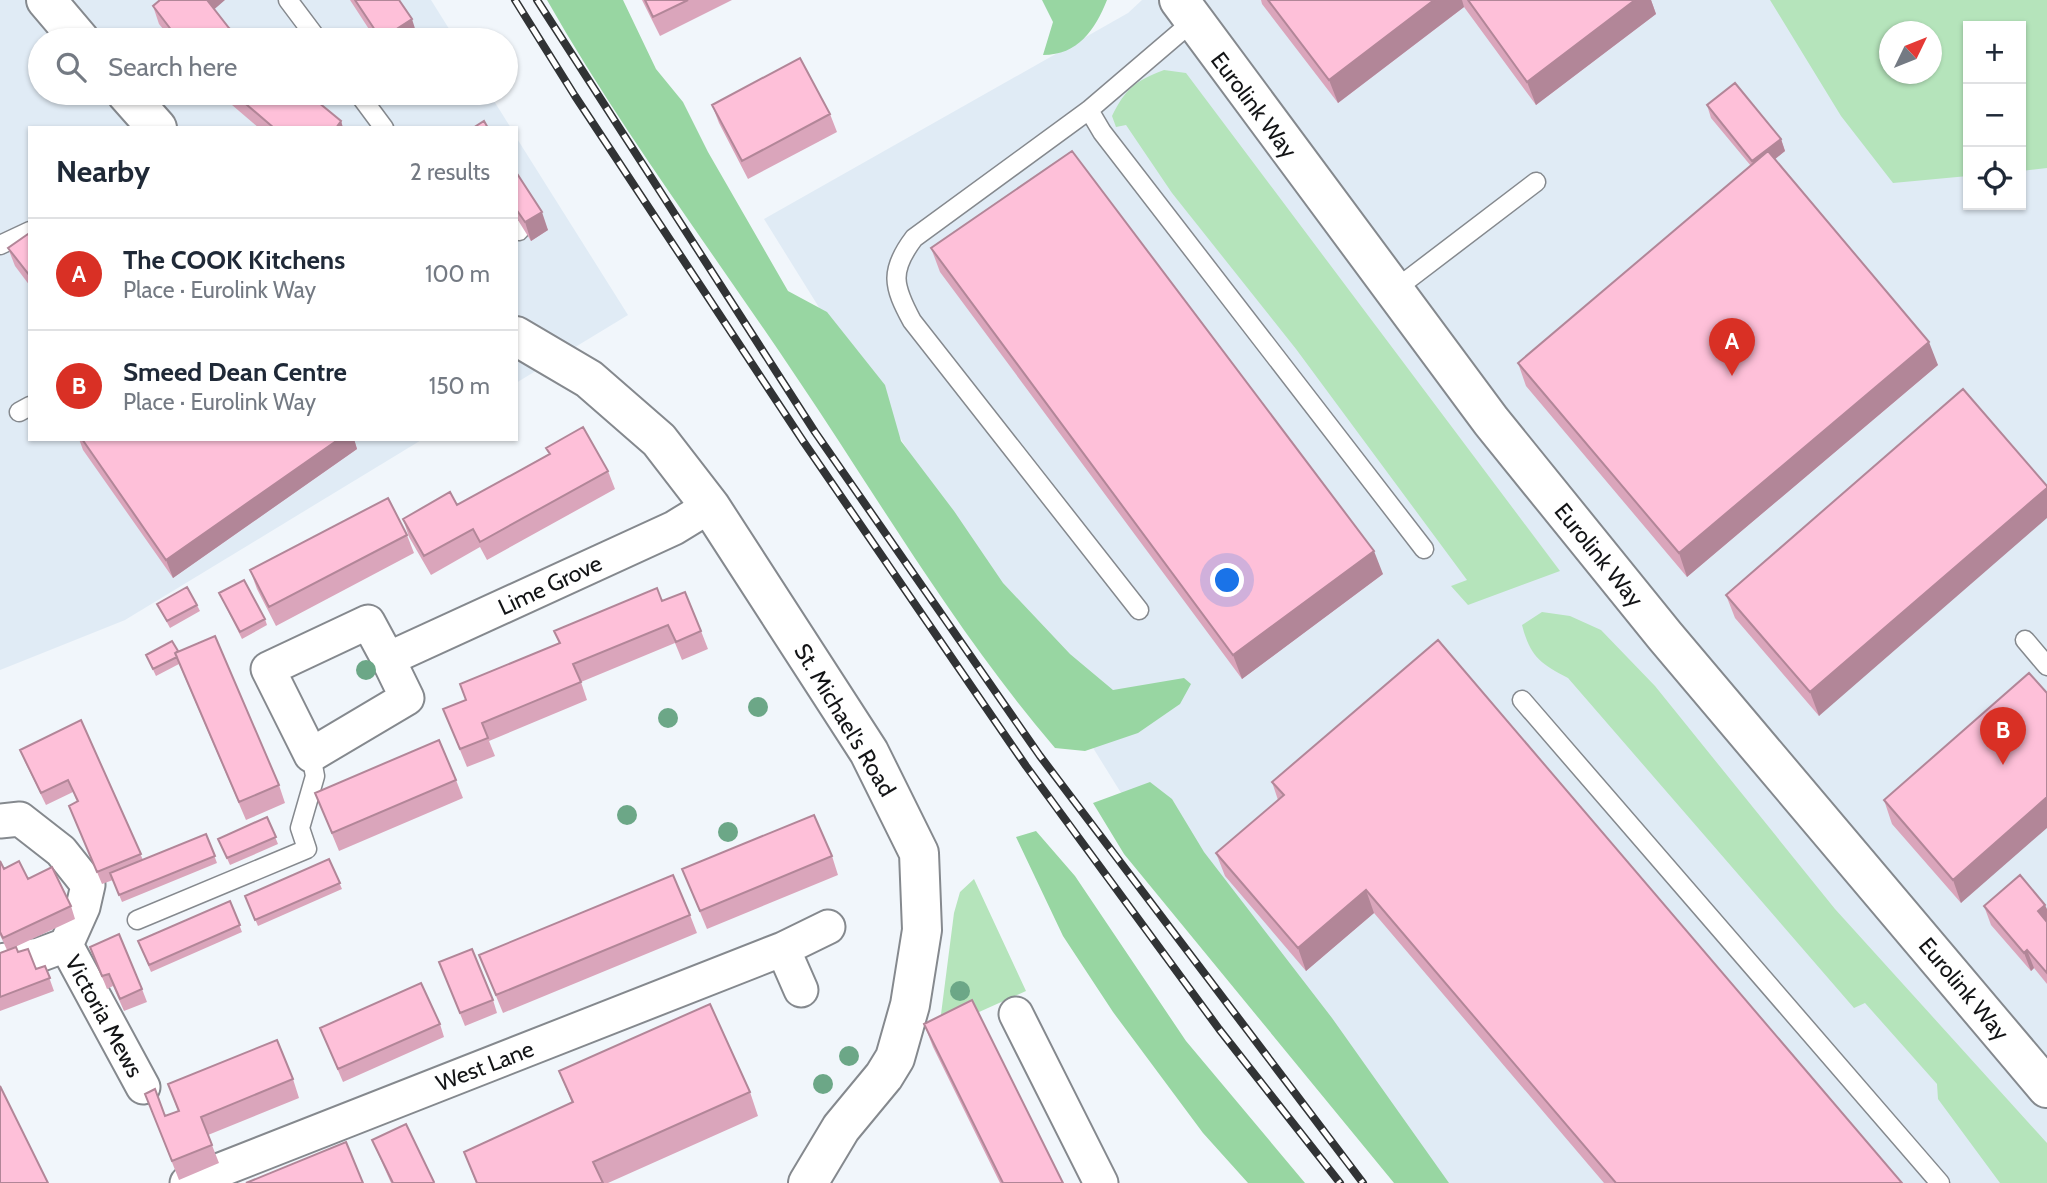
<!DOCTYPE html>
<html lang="en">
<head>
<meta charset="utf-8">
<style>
  body { margin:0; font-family:Cabin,sans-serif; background:#f2f2f3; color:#1f2937 }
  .controls { position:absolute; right:21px; top:21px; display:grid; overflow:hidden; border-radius:0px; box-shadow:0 2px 5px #0004 }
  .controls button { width:63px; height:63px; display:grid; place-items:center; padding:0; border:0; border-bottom:2px solid #e0e1e3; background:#fff; color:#1f2937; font:35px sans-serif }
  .compass { position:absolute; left:1879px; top:21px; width:63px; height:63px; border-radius:50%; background:#fff; box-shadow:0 2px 5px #0004; rotate:47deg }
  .you { position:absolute; left:1228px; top:581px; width:24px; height:24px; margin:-18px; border:5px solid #fff; border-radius:50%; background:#1a73e8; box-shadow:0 0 0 10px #1a73e833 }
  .badge { display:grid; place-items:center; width:46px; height:46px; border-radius:50%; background:#d93025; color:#fff; font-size:23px; font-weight:700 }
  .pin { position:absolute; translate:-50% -58px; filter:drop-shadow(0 2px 4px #0008) }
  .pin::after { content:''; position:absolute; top:37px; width:24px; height:21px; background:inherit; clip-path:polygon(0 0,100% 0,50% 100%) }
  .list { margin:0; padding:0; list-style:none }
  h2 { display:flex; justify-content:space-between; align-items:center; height:91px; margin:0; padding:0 28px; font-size:30px }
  h2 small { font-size:23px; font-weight:400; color:#747a83 }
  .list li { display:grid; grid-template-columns:46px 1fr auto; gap:21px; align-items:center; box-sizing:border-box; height:112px; padding:0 28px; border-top:2px solid #e0e1e3 }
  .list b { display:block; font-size:26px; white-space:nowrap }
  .list p { margin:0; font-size:23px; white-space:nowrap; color:#747a83 }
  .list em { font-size:23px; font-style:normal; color:#747a83 }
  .icon { flex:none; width:38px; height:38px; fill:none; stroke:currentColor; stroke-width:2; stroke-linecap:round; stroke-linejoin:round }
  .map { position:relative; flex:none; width:2047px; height:1183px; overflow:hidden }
  .search { position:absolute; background:#fff; box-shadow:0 2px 5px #0004; left:28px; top:28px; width:490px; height:77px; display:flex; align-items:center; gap:18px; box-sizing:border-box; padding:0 24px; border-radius:38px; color:#747a83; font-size:26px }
  .panel { position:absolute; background:#fff; box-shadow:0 2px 5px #0004; left:28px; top:126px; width:490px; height:315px; border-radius:0px }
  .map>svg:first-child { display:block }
  .built { fill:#e0ebf5; fill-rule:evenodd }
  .green { fill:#b5e4bb; fill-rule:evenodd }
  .forest { fill:#98d6a2 }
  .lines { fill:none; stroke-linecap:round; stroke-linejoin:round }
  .service-casing { stroke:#85898e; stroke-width:21 }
  .minor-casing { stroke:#85898e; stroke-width:37 }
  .secondary-casing { stroke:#85898e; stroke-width:42 }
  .primary-casing { stroke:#85898e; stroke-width:42 }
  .service { stroke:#fff; stroke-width:18 }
  .minor { stroke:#fff; stroke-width:33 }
  .secondary { stroke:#fff; stroke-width:38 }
  .primary { stroke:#fff; stroke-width:38 }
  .rail-casing { stroke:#313335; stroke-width:8 }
  .rail { stroke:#fff; stroke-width:5; stroke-dasharray:16; stroke-linecap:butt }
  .tree { fill:#6ca787 }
  .wall { fill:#daa5bb }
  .shaded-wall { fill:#b28698 }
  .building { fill:#fec0d9; stroke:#b28698; stroke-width:2 }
  .labels { text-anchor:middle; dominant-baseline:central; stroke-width:7; stroke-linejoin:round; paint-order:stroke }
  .street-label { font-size:23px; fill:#131416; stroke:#fff }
</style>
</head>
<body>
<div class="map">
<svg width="2047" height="1183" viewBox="0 0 2047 1183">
  <rect width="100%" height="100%" fill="#f1f6fb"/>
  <!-- built -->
  <path class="built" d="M0,0H431L456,40H40V93H489L511,128H30V439H423L125,620L0,670Z
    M1142,0H2047V1183H1418L1169,870L764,219L1128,13ZM1968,26H2021V205H1968ZM1890,32H1932V74H1890Z
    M516,137L628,315L516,383Z"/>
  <!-- green -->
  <path class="green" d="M1770,0H2047V168L2021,171V26H1968V176L1893,183L1841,116ZM1890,32H1932V74H1890Z
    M1164,70L1186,73L1560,571L1468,605L1451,586L1467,580L1296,349L1172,193L1126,125L1116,127L1112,116C1126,88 1135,81 1164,70Z
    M1542,612L1570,616L1601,630L1655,686L1835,909L2047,1143V1183H2000L1938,1099L1937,1084L1865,1003L1854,1008L1568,678C1540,664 1530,656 1522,625Z
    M974,879L1026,991L939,1030L954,913L960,892Z"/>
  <!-- forest -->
  <path class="forest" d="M547,0H623L656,69L683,102L708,152L788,291L827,312L885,385L901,441L954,511L1003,583L1070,654L1113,690L1184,678L1191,684L1180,704L1138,733L1085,751L1055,748C956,632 880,501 795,375C712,251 621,130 547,0Z
    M1042,0H1107C1095,30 1078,55 1043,55L1053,22Z
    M1150,782L1172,799L1204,852L1332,1018L1449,1183H1394L1124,854L1093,803Z
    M1036,831L1075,876L1186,1041L1305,1183H1248L1203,1133L1113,1012L1063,936L1016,837Z"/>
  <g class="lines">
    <!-- service casing -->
    <g class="service-casing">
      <path id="service" d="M288,0L318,40
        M358,93L384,128
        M1089,110L1102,132L1424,549
        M516,229L519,231
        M0,245L30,231
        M1393,291L1536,182
        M19,412L30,406
        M1139,610L912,321C893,286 889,271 914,238L1089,110L1192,22
        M2025,640L2047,666
        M1522,700L1940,1183
        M137,920L307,849L300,828L315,776L311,755"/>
    </g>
    <!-- minor casing -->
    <g class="minor-casing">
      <path id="minor" d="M388,659L407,698L311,755L268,669L368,622L388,659L674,528L710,506
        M0,821L20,819L61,851L88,885L83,907L66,945L143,1087
        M783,949L801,990
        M0,961L39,955L66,945
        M1016,1014L1101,1183
        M187,1183L783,949L828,927"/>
    </g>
    <!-- secondary casing -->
    <g class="secondary-casing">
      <path id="secondary" d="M1179,0L1491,421L1665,636L2047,1088"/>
    </g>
    <!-- primary casing -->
    <g class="primary-casing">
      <path id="primary" d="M46,0L80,40
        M126,93L157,128
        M516,336L589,379L659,440L710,506L869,752L919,853L922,930L910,1005L895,1058L884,1076L841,1128L808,1183"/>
    </g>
    <!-- service -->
    <use href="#service" class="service"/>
    <!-- minor -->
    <use href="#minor" class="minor"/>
    <!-- secondary -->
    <use href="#secondary" class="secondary"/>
    <!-- primary -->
    <use href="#primary" class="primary"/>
    <!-- rail casing -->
    <g class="rail-casing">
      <path id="rail" d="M515,0L575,96L803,441L1026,766L1219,1029L1340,1183
        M537,0L815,432L1040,756L1363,1183"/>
    </g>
    <!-- rail -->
    <use href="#rail" class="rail"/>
  </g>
  <!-- trees -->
  <g class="tree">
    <circle cx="366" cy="670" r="10"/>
    <circle cx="758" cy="707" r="10"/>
    <circle cx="668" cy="718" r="10"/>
    <circle cx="627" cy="815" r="10"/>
    <circle cx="728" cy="832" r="10"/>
    <circle cx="960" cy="991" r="10"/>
    <circle cx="849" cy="1056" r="10"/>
    <circle cx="823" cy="1084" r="10"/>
  </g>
  <!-- wall -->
  <path class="wall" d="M350,0H399L418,38L414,40H376Z
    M642,0H732L660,36Z
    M1261,0H1651L1656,14L1536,105L1464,7L1338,103L1262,4Z
    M153,6L214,9L229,28L244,40H172L159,24Z
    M218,93H307L341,121L343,128H259Z
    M712,105L830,114L837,132L748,179L719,123Z
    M1707,105L1781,139L1785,151L1775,159L1938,365L1687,577L1526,386L1518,363L1751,166L1711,118Z
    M516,172L548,230L531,241L516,217Z
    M30,236V286L15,266L8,248Z
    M931,248L1383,574L1242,679L940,272Z
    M1963,389L1819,716L1735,618L1726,595Z
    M79,439H354L357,449L173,578L83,450Z
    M546,448L608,471L615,489L487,560L480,547L431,575L409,537L403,519L457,505L549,454Z
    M407,535L414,553L276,626L257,589L250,570Z
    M219,593L265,619L267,625L242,639Z
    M662,601L701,631L708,649L682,660L675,643L581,682L587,700L489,741L495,756L467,767L443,709L466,700L460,684L559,643L554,631Z
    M157,604L197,605L200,611L170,628Z
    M178,651L279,785L285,803L246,820L179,664L156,676L146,655Z
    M2029,673L1961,903L1892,824L1884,800Z
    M81,720L143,860L206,834L217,863L122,902L113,880L102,884L69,806L77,802L73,792L46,805L25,762L20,750Z
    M456,780L463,798L339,851L315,793Z
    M1272,782L1902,1183H1604L1374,913L1306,971L1225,876L1216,853L1278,800Z
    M267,817L278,844L230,865L221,845Z
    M832,856L838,875L707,929L682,869Z
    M329,859L342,889L258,926L245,896Z
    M0,861L4,869L28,879L71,906L75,919L13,948L36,969L45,966L54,991L0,1011V953L7,950L0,935Z
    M230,901L242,932L151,972L138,941Z
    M1984,906L2047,909V984L2034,968L2031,971L1991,925Z
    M690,915L697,933L503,1013L479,955Z
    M90,947L142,989L147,1002L124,1011L113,986L107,989Z
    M444,974L493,1000L497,1013L465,1026Z
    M440,1024L444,1037L343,1082L320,1028Z
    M924,1024L1063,1183H1000L933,1047Z
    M559,1071L750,1092L758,1116L608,1183H476L464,1152L572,1103Z
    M293,1079L299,1098L208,1135L219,1163L179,1180L145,1094L165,1116L178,1111L168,1084Z
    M406,1124L434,1183H391L372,1140Z"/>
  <!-- shaded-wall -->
  <path class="shaded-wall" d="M205,0H225L210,13Z
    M1434,0H1462L1464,7L1338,103L1329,80Z
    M1635,0H1651L1656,14L1536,105L1527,82Z
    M412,19L418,38L414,40H381Z
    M341,121L343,128H336Z
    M1781,139L1785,151L1757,174L1752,161Z
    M542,212L548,230L531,241L525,222Z
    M1929,342L1938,365L1687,577L1679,553Z
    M339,439H354L357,449L173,578L166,560Z
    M2047,488V518L1819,716L1810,692Z
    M1374,551L1383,574L1242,679L1233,655Z
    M2047,797V828L1961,903L1953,880Z
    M1366,890L1374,913L1306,971L1298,948Z
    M2045,905L2047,909V927L2038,911Z
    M2027,950L2034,968L2031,971L2024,953Z"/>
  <!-- building -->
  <path class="building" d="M160,0H207L229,28L244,40H179L153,6Z
    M355,0H399L412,19L381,39Z
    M645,0H688L653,17Z
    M1268,0H1434L1329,80Z
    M1468,0H1635L1527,82Z
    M800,58L830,114L742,161L712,105Z
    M1735,83L1781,139L1752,161L1707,105Z
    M233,93H307L341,121L336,128H274Z
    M484,121L488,128H473Z
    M1072,151L1374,551L1233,655L931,248Z
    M1768,151L1929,342L1679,553L1518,363Z
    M516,172L542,212L525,222L516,209Z
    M28,234L30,236V276L8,248Z
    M1963,389L2047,486V488L1810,692L1726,595Z
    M583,427L608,471L480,542L473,529L424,556L403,519L450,492L457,505L550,454L546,448Z
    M82,439H339L166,560Z
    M388,498L407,535L269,607L250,570Z
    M244,580L265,619L240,632L219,593Z
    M187,587L197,605L167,621L157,604Z
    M657,588L662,601L685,592L701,631L676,642L668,625L573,664L581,682L482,723L488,738L460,749L443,709L466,700L460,684L560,643L554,631Z
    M215,636L279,785L239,802L175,653Z
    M1438,640L1902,1183H1616L1366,890L1298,948L1216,853L1284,795L1272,782Z
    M172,641L178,651L175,653L177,657L153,669L146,655Z
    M2029,673L2047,693V797L1953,880L1884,800Z
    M81,720L141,854L97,872L69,806L78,801L68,780L41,793L20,750Z
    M439,740L456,780L332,833L315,793Z
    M814,815L832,856L700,911L682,869Z
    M267,817L276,837L227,858L218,839Z
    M206,834L215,856L119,895L110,873Z
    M329,859L340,883L255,920L245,896Z
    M0,861L4,869L19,861L28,879L52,867L71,906L3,938L0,932Z
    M673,875L690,915L496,995L479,955Z
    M2020,875L2045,905L2038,911L2047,922V973L2027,950L2024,953L1984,906Z
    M230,901L240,925L149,965L138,941Z
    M119,934L142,989L120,999L109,974L102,976L90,947Z
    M16,947L18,952L28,949L36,969L45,966L50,978L0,997V953Z
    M472,949L493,1000L460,1013L439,962Z
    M421,983L440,1024L338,1069L320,1028Z
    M972,1000L1063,1183H1003L924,1024Z
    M710,1004L750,1092L593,1162L603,1183H477L464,1152L573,1102L559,1071Z
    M277,1040L293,1079L201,1117L212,1145L172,1161L145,1094L155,1089L165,1116L179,1111L168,1084Z
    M0,1086L48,1183H0Z
    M406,1124L434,1182L433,1183H393L372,1140Z
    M346,1142L363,1183H246Z"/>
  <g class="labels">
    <!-- street labels -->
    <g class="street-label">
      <text transform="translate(1254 105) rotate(53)">Eurolink Way</text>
      <text transform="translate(1599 555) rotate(51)">Eurolink Way</text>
      <text transform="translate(550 585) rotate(-25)">Lime Grove</text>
      <text transform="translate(845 720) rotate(59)">St. Michael's Road</text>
      <text transform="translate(1964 989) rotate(50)">Eurolink Way</text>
      <text transform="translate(104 1016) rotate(61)">Victoria Mews</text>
      <text transform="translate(485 1066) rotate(-21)">West Lane</text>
    </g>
  </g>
</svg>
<div class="controls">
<button>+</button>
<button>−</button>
<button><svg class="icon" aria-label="locate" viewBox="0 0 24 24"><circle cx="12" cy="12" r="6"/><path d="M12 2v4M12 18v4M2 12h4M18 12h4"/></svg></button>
</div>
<svg class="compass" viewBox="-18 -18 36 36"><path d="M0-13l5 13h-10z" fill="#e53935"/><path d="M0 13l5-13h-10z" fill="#747a83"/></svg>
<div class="you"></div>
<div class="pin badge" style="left:1732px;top:376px">A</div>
<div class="pin badge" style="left:2003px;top:765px">B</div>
<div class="search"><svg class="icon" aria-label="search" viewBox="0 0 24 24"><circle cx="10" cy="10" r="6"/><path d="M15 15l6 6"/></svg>Search here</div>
<section class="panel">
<h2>Nearby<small>2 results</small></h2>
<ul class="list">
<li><span class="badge">A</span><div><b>The COOK Kitchens</b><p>Place · Eurolink Way</p></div><em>100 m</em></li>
<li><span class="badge">B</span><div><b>Smeed Dean Centre</b><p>Place · Eurolink Way</p></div><em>150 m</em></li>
</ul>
</section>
</div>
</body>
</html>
